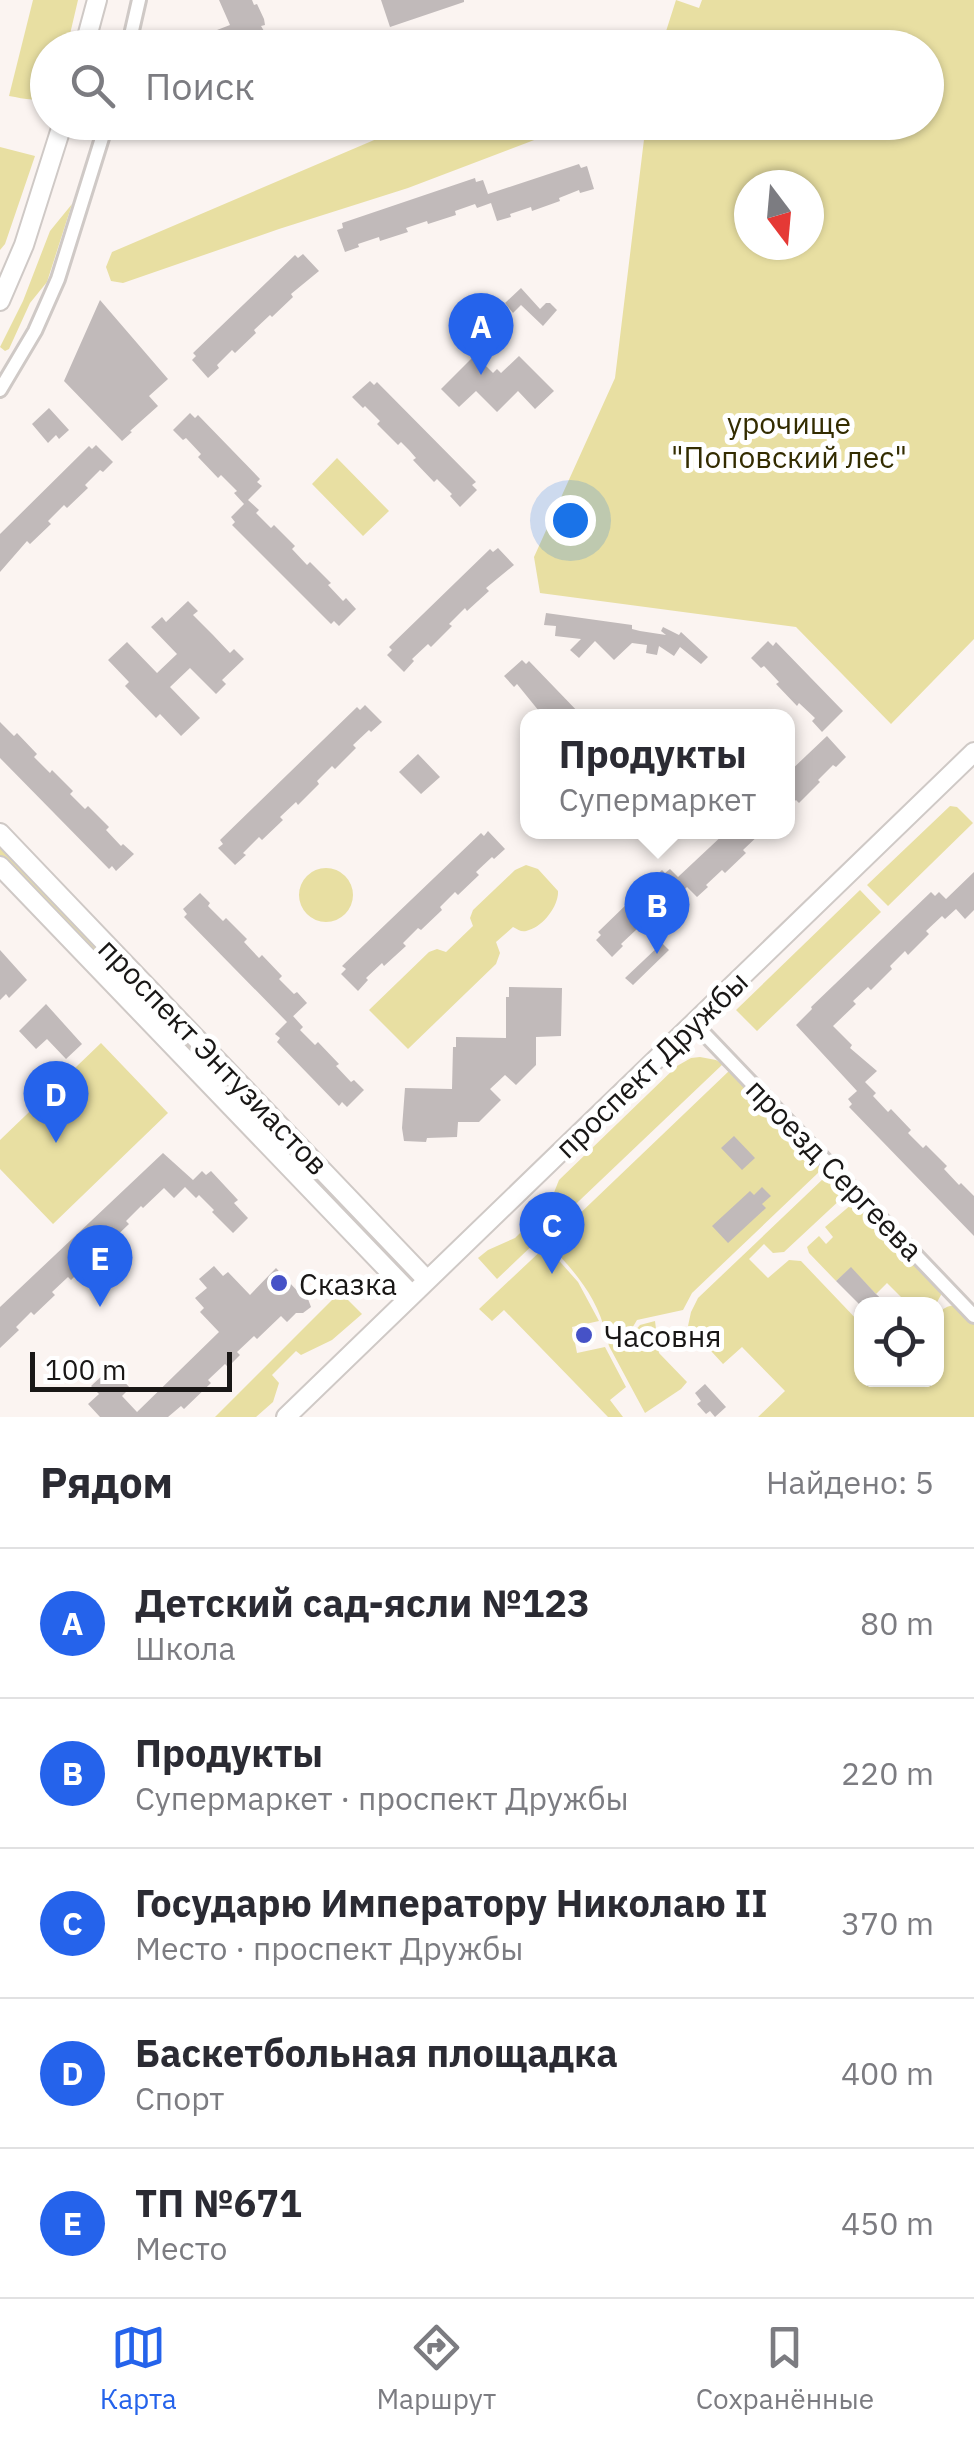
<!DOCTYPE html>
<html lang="ru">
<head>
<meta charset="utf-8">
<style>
  body { margin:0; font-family:"IBM Plex Sans",sans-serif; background:#f7f7f7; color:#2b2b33 }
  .controls { position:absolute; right:30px; bottom:30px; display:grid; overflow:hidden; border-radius:20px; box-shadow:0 2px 8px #0004 }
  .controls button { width:90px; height:90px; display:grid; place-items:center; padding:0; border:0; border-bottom:2px solid #e1e1e2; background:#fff; color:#2b2b33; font:50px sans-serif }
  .compass { position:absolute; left:734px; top:170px; width:90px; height:90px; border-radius:50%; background:#fff; box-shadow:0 2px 8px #0004; rotate:164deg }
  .scale { position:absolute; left:30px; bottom:25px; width:202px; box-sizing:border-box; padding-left:10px; border:5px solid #191716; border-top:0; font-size:28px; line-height:35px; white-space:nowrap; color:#191716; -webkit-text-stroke:8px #fff; paint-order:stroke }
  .you { position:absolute; left:570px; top:520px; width:35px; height:35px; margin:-25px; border:8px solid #fff; border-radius:50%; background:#1a73e8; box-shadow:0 0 0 15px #1a73e833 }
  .badge { display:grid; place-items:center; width:65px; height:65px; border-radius:50%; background:#2563eb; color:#fff; font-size:32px; font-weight:700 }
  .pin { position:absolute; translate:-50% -82px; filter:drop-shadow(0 2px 5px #0008) }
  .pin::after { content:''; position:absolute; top:52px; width:35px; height:30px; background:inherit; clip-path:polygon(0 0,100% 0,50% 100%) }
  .popup { position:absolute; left:520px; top:709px; width:275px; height:130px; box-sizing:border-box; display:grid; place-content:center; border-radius:20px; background:#fff; filter:drop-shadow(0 2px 8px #0005); font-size:32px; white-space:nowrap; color:#7c7c81 }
  .popup b { font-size:38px; color:#2b2b33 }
  .popup::after { content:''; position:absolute; left:50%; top:100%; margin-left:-20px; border:20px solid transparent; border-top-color:#fff }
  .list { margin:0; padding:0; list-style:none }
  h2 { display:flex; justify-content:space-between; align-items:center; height:130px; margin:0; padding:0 40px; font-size:42px }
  h2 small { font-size:32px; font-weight:400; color:#7c7c81 }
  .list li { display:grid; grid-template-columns:65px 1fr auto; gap:30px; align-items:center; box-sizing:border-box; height:150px; padding:0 40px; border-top:2px solid #e1e1e2 }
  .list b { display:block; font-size:38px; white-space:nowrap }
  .list p { margin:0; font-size:32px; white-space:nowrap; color:#7c7c81 }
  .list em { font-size:32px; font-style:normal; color:#7c7c81 }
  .icon { flex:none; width:55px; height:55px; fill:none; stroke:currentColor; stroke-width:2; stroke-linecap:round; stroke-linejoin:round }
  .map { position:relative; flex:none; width:974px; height:1417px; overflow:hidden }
  .search { position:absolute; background:#fff; box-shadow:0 2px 8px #0004; left:30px; right:30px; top:30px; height:110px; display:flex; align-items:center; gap:25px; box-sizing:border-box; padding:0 35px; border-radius:55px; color:#7c7c81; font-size:38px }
  .sheet { height:880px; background:#fff }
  nav { display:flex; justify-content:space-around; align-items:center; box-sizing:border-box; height:140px; border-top:2px solid #e1e1e2; background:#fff; font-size:28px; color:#7c7c81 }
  nav a { display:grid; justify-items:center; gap:5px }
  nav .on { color:#2563eb }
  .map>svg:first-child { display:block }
  .green { fill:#e8dfa2; fill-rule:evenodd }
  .building { fill:#c1baba }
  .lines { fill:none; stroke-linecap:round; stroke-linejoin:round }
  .minor-casing { stroke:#cfc9c6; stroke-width:18 }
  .secondary-casing { stroke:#cfc9c6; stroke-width:22 }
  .minor { stroke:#fff; stroke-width:12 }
  .secondary { stroke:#fff; stroke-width:18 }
  .poi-dot { fill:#4652c7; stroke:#fff; stroke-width:4 }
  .labels { text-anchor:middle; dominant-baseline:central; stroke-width:10; stroke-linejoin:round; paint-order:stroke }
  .park-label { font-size:30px; fill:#332c00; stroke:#fff }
  .street-label { font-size:30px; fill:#191716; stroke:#fff }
  .poi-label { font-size:30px; fill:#191716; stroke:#fff; text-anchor:start }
</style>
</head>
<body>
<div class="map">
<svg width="974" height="1417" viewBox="0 0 974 1417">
  <rect width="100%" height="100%" fill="#fbf4f1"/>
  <!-- green -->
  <path class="green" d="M33,0H78L67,47L48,48L47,95C35,103 23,98 9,96Z
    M676,0L699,8L702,0H974V639L891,724L796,627L540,593L534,557L615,378L646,123L926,122V48L661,47ZM749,185H809V245H749Z
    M414,123H594L586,130L550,134L408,188L279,229L123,283L111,281L106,267L112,252Z
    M0,147L35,156L5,244L0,250Z
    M72,204L47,282L30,303L9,349L5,351L0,347L23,301L50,231Z
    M337,458L389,511L363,536L312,484Z
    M950,806L957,807L973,823L888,906L867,885Z
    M0,844L377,1236L376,1239H369L0,856Z
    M526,865L538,869L558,891C559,905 544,926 529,930C522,933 519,930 513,927L496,942L500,953L496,964L408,1049L369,1010L429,952L437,949L446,952L473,926L470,918L473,910L515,870Z
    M299 895a27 27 0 1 1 54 0a27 27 0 1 1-54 0Z
    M860,890L881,912L757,1031L736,1010Z
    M101,1043L168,1113L53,1224L0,1169V1140Z
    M700,1057L716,1060L723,1064L497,1279L478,1258L488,1250L515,1238L549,1205L559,1180L677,1066L691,1058Z
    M730,1070L819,1161V1172L692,1293L683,1310L637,1320L631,1330L606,1335C598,1298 574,1270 548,1244Z
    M832,1177C840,1181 846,1189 842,1198L784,1252L773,1253L764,1244L749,1259L768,1278L789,1260L801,1261L861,1324L862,1380H936L937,1314C955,1298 960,1308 974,1323V1417H758L785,1391L742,1347L723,1364L688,1326L691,1312L698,1298L824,1178Z
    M852,1204L860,1206L940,1289L941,1295L936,1304H908L887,1283L876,1294L851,1268L836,1281L809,1253L807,1247L819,1236L826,1244L833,1237L825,1227Z
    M546,1246L578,1282L599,1321L572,1327L577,1353L605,1347L626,1387L610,1400L623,1417H608L504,1310L492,1321L479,1309Z
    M340,1292L362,1314L332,1340L301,1355L296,1351L272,1375L279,1383L273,1402L256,1417H215Z
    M655,1321L659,1353L687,1382L681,1389L645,1413L609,1346L607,1339L633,1333L640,1325Z"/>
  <!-- building -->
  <path class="building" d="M219,0H252L254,5L257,4L264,19L265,25L261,26L264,31L239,42L241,48H213L219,35L217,30L230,25Z
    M381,0H464V2L390,27Z
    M579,164L581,168L587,166L594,189L580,193L579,190L559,198L560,201L532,211L531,207L510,214L511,217L497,221L491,203L477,208L475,204L455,211L456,215L428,224L427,221L406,228L408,232L380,241L379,237L358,244L359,247L345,252L337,230L343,228L342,223L475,178L476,182L483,180L488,194Z
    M303,254L319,271L291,294L293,297L272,317L270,315L254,330L256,333L235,353L232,350L217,365L219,368L208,378L192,360L196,356L193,353L295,255L298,258Z
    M521,288L540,309L546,303H550L557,310L543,326L521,305L513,313L505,303Z
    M100,300L168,379L149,396L158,406L130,431L132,432L122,441L64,381Z
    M475,355L493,373L497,369L501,373L519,356L554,391L535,409L518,391L497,412L476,391L459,407L441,389Z
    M370,381L374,385L377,382L476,482L472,485L477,490L460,507L450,496L452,494L437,479L434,482L413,460L416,458L409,450L401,442L398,445L377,424L380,421L365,406L363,408L352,397Z
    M49,408L69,430L59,439L56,435L48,443L32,424Z
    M190,413L195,418L198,415L260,479L257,482L262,486L248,500L259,510L256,513L271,528L274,525L295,546L292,549L307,565L310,562L331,583L328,585L343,601L346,598L356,609L339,626L334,621L331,624L232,525L235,522L231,517L244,504L234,493L237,491L221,475L218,478L198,457L201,454L186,438L183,440L173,430Z
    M96,445L113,462L103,472L100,470L85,485L88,488L67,508L64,505L48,521L51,524L30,544L27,541L0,572V534L89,446L92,449Z
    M498,548L514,565L486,588L489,591L467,611L465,608L449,624L452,626L431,647L428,644L412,659L414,661L404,672L387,655L392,650L389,647L490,549L493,552Z
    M188,601L198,611L193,615L213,635L230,653L234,649L244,659L222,680L226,684L216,694L190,668L170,687L200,718L181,736L160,714L156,718L125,686L129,682L108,660L127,642L157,673L177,654L151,627L162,617L166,622Z
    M546,613L632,625V629L640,631L666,635L661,631L663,627L679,635L681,632L708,657L701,664L680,647L674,656L659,646L657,655L646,653L647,645L632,643L614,660L595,641L579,658L570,650L581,639L555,636L556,626L544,625Z
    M768,641L773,646L776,642L843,711L822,732L812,721L815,718L799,703L797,706L776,684L779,682L764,666L761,668L751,658Z
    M522,660L526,664L529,661L582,716H543L517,684L514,687L504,676Z
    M365,705L382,722L371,732L369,730L353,745L356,748L335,769L332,766L317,781L319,784L298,805L296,802L280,817L283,820L262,840L259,837L243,853L246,855L235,865L218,848L223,844L220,840L357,707L360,710Z
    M0,722L14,736L17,733L37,754L34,757L50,773L52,770L73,791L70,794L85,809L88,806L109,827L106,830L121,846L123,844L134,854L116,871L112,866L109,869L0,758Z
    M827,736L846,757L836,767L833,765L818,780L820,782L799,803L796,800L787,808V774Z
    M418,754L440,777L421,794L399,772Z
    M488,831L505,849L494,859L492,857L476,872L479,875L458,895L455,892L440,907L442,910L421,930L418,928L403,943L406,946L384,966L382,963L366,978L368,980L358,991L341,974L346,969L342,966L481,833L484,836Z
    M726,832H762L743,850L746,853L725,873L722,870L706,885L708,887L697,897L687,887L677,897L674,894L658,909L661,912L639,932L637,929L621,944L623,946L612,957L596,940L601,935L598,932L662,870L665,873L670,869L678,877Z
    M974,872V910L965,919L956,909L945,919L942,916L926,931L929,934L908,955L905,951L890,966L892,969L871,990L868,987L853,1001L856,1004L833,1026L852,1045L850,1048L877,1071L865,1082L876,1093L873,1096L888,1112L891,1109L911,1130L908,1133L923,1148L926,1145L947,1166L944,1169L959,1185L961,1183L974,1196V1236L849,1107L852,1104L848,1099L857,1091L796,1025L812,1009L811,1007L931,892L935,896L939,892L946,899Z
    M200,893L210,903L208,906L223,921L226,918L247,939L244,942L259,958L262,955L282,976L279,979L294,994L297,992L307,1003L287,1022L184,917L187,914L183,909Z
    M662,943L669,950L633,985L625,978Z
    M0,950L27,980L9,998L6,994L0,1000Z
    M509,987L562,988L561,1036L536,1037V1065L516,1085L505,1075L490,1089L501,1100L479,1122H458L457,1137L427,1138L426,1142L404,1141L402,1128L405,1088L452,1089L453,1047H456V1037L506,1038V997H509Z
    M46,1004L82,1044L66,1059L47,1039L36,1049L19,1031Z
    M293,1016L303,1027L300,1030L315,1045L318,1042L339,1064L336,1066L351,1082L354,1080L364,1090L347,1107L342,1102L339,1106L277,1042L280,1038L275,1034Z
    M734,1136L755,1158L742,1170L721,1148Z
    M163,1153L193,1180L202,1171L206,1175L211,1171L238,1200L234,1203L248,1218L233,1233L212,1212L214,1210L199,1195L196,1198L185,1187L174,1198L164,1188L143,1208L141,1206L126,1221L129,1224L107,1245L104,1242L89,1256L92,1259L71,1280L68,1277L52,1292L55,1295L34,1315L31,1312L16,1327L19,1330L0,1348V1307Z
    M762,1187L771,1196L762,1204L766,1208L728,1243L712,1226L750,1191L754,1195Z
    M214,1266L223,1276L228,1272L250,1295L276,1268L302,1296L308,1299L311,1307L303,1313H296L287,1322L281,1316L257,1339L254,1336L237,1352L240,1355L228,1367L225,1364L208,1380L211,1383L184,1409L181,1406L168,1417H100L88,1404L99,1394L91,1386L106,1372L116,1382L121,1378L130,1388L122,1396L137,1412L219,1332L200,1312L204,1308L195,1298L207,1288L199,1279Z
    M851,1267L876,1294L887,1304H859L836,1281Z
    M705,1384L726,1407L715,1417L710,1411L706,1414L697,1404L701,1401L695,1393Z"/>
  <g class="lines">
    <!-- minor casing -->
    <g class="minor-casing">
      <path id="minor" d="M128,48L139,0
        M0,390L35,331L58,279L107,122
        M694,1023L974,1316"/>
    </g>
    <!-- secondary casing -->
    <g class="secondary-casing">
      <path id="secondary" d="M84,48L97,0
        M0,301L24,245L63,122
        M0,833L427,1280
        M0,866L412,1295
        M286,1417L974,752"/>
    </g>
    <!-- minor -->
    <use href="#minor" class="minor"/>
    <!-- secondary -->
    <use href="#secondary" class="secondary"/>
  </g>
  <!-- markers -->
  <g class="poi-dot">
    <circle cx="279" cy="1283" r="10"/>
    <circle cx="584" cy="1335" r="10"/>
  </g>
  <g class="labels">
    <!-- park labels -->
    <g class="park-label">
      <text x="789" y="422">урочище<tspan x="789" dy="34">"Поповский лес"</tspan></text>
    </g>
    <!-- street labels -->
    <g class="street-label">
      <text transform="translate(214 1056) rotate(46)">проспект Энтузиастов</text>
      <text transform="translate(651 1064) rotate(-44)">проспект Дружбы</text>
      <text transform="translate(835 1169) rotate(46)">проезд Сергеева</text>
    </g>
    <!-- poi labels -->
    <g class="poi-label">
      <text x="299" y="1283">Сказка</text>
      <text x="604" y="1335">Часовня</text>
    </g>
  </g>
</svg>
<div class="controls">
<button><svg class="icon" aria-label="locate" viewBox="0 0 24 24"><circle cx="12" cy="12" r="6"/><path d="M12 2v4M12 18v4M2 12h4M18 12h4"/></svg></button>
</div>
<svg class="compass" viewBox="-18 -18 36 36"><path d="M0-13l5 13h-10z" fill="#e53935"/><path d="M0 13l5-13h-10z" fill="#7c7c81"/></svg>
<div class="scale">100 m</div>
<div class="you"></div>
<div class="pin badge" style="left:481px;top:375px">A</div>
<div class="pin badge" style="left:657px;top:954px">B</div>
<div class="popup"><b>Продукты</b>Супермаркет</div>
<div class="pin badge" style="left:552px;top:1274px">C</div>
<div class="pin badge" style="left:56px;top:1143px">D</div>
<div class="pin badge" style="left:100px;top:1307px">E</div>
<div class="search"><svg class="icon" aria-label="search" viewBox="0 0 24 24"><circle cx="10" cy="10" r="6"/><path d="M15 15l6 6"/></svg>Поиск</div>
</div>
<section class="sheet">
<h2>Рядом<small>Найдено: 5</small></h2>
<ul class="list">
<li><span class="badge">A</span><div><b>Детский сад-ясли №123</b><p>Школа</p></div><em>80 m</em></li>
<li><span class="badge">B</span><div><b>Продукты</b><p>Супермаркет · проспект Дружбы</p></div><em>220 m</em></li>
<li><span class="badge">C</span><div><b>Государю Императору Николаю II</b><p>Место · проспект Дружбы</p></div><em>370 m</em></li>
<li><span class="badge">D</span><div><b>Баскетбольная площадка</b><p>Спорт</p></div><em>400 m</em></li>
<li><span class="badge">E</span><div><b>ТП №671</b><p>Место</p></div><em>450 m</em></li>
</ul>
</section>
<nav>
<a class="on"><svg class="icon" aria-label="map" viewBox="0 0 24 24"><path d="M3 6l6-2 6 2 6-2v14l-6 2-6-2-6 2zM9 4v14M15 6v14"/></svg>Карта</a>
<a><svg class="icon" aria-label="directions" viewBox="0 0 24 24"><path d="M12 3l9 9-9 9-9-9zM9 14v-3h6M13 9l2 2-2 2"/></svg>Маршрут</a>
<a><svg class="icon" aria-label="saved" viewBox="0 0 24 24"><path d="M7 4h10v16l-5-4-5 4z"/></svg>Сохранённые</a>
</nav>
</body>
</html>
